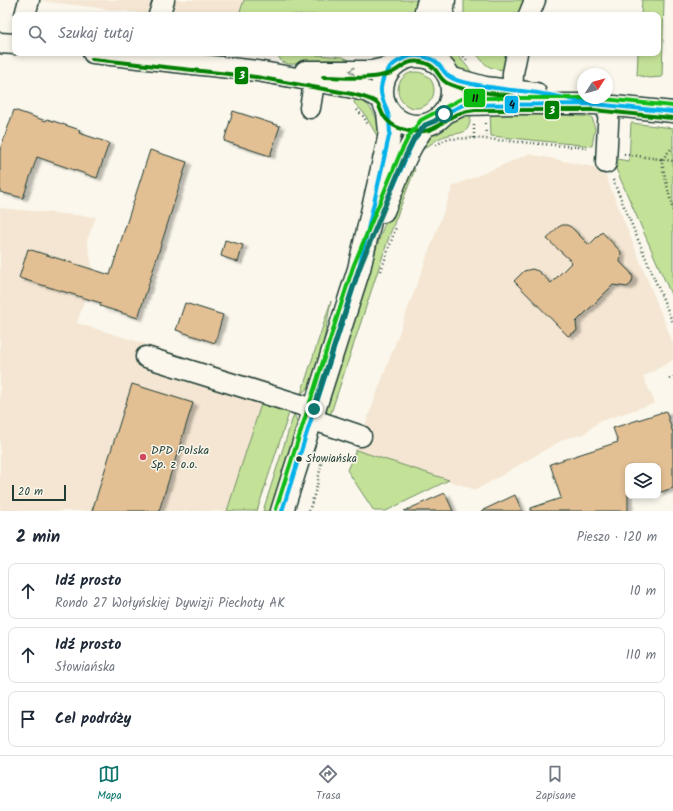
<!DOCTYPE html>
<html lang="pl">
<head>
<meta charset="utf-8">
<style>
  body { margin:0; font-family:Kalam,sans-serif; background:#f6f6f7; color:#1f2937 }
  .controls { position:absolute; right:12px; bottom:12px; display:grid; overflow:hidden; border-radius:8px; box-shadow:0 2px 6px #0003 }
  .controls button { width:36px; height:36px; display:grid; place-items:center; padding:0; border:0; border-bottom:1px solid #e0e1e3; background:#fff; color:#1f2937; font:20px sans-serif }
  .compass { position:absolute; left:577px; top:68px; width:36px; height:36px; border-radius:50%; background:#fff; box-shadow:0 2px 6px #0003; rotate:54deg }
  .scale { position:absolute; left:12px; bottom:10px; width:54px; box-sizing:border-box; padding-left:4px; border:2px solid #1f3d34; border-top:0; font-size:11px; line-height:14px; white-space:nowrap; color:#1f3d34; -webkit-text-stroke:3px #fbf7ec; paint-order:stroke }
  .stop { position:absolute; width:12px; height:12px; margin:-9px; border:3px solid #0f766e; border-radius:50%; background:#fff }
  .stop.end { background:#0f766e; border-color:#fff; box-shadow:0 1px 4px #0008 }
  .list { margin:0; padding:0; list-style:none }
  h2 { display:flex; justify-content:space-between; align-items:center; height:52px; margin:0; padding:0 16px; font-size:17px }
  h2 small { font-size:13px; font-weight:400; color:#747a83 }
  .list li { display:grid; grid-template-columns:26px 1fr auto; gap:12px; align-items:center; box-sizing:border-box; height:56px; margin:0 8px 8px; padding:0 8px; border:1px solid #e0e1e3; border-radius:8px }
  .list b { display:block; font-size:15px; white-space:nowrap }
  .list p { margin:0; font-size:13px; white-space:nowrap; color:#747a83 }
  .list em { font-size:13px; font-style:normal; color:#747a83 }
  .icon { flex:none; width:22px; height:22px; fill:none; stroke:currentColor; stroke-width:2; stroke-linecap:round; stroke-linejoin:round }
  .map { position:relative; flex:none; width:673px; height:511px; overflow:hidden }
  .search { position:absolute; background:#fff; box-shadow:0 2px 6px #0003; left:12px; right:12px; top:12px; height:44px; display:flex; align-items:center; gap:10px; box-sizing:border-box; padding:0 14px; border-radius:8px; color:#747a83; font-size:15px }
  .sheet { height:244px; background:#fff }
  nav { display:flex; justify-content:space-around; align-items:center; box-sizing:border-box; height:56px; border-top:1px solid #e0e1e3; background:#fff; font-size:11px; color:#747a83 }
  nav a { display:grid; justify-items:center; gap:2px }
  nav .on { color:#0f766e }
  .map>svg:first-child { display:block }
  .built { fill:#f4e6d2 }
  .green { fill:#c4e198; stroke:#728f66 }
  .building { fill:#e3bf94; stroke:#1f3d34; filter:url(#shadow) }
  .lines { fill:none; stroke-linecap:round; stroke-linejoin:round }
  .minor-casing { stroke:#1f3d34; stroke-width:23 }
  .major-casing { stroke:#1f3d34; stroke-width:25 }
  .path { stroke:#1f3d34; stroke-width:2.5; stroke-dasharray:1 3; stroke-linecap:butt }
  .minor { stroke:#fbf7ec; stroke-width:20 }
  .major { stroke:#fbf7ec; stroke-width:22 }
  .bus-1-casing { stroke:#fbf7ec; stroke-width:7 }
  .bus-2-casing { stroke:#fbf7ec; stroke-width:7 }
  .bus-3-casing { stroke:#fbf7ec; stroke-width:7 }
  .bus-1 { stroke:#03b2eb; stroke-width:4 }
  .bus-2 { stroke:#008000; stroke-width:4 }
  .bus-3 { stroke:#0bbb12; stroke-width:4 }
  .oneway { stroke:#8d9a90 }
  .route { stroke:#0f766e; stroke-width:5 }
  .poi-dot { fill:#d1495b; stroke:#fbf7ec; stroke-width:1.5 }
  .bus-dot { fill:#1f3d34; stroke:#fbf7ec; stroke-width:1.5 }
  .labels { text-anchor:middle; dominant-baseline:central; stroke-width:3; stroke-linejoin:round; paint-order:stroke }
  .bus-label { font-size:11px; fill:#1f3d34; stroke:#fbf7ec; text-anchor:start }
  .poi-label { font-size:12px; fill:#1f3d34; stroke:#fbf7ec; text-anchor:start }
  .line-badge { stroke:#fbf7ec; stroke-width:1.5 }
  .badge-label { font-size:11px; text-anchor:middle; font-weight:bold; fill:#fff }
  .pale-badge-label { font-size:11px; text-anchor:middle; font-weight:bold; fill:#111 }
</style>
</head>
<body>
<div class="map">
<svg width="673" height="511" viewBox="0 0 673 511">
  <defs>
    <filter id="shadow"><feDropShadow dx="4.5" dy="2.5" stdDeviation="1" flood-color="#0004"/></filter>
  </defs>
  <rect width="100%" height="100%" fill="#fbf7ec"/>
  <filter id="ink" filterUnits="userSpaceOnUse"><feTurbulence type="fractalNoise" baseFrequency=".025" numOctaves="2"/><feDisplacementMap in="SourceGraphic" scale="8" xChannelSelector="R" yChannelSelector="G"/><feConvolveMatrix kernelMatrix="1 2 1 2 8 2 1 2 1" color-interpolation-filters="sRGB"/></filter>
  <g filter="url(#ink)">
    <!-- built -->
    <path class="built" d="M34,0H244L239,15H156Z
      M529,154L603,169L673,343V360L643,377L655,403L598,422L584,434L564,439L476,490L356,450L453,186Z
      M0,208L96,217L87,240L93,272L77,323L268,382L227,511H0Z"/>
    <!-- green -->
    <path class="green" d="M244,0H423L418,15H239Z
      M464,0H526L521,15H464Z
      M642,0H664L662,77L649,78L637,75L638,53H658V15H641Z
      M276,53H294L343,57L349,60L351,64H288L282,62Z
      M448,53H456L471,71L472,77C461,71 453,65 448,53Z
      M476,53H510L509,65L504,64V70C487,68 486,66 476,53Z
      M398 90a18 18 0 1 1 36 0a18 18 0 1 1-36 0Z
      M356,96C373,106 379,120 381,138L377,136L364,113L354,103Z
      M490,110L523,111L592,117L595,129L592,146L491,136Z
      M471,111C470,141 460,129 440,138C434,141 428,147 421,150V144C436,131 453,120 471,111Z
      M631,123L673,128V299L616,169V159L629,161Z
      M408,167L415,169L390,234L329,419L327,412L326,404L382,231Z
      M331,301L322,350L312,382L308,388L301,394Z
      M262,401L290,410L257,511H227Z
      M294,414C298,421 298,428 295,436L271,511H263Z
      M356,450L449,480L386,511H374L347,470Z"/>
    <!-- building -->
    <path class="building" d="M14,110L46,121L47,119L80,130L79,133L109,143L97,178L37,157L23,198L0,192V150Z
      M233,111L280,126L270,156L224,141Z
      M150,150L187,162L138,318L100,306L101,303L19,278L28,249L110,275Z
      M562,225H567L571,227L589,245L602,232L621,252L620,262L631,273L633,278L631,284L627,287L613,285L576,322L577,331L568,336L514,281L524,271L532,269L538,271L551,283L572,262L547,239L557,228Z
      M225,240L243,245L238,262L221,256Z
      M185,303L223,315L215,343L176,330Z
      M132,384L193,403L159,511H92Z
      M666,411L673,433V488L658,493V466H628V511H531V508L561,498L550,464L618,442L613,428Z
      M445,493L453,511H404Z
      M515,495L522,511H481Z"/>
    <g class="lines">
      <!-- minor casing -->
      <g class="minor-casing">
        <path id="minor" d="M25,15L29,0
          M159,15L164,0
          M529,15L535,0
          M0,43L15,44
          M93,53L257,71L353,88L368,92L382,99
          M305,71H371L390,67
          M449,77L485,87L536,93
          M512,103L513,73L517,53
          M310,108L316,71
          M444,114L463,105L512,104H594L673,112
          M606,163L609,105
          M146,357L314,409
          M311,419L361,436"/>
      </g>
      <!-- major casing -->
      <g class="major-casing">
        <path id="major" d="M425,15L429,0
          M442,15L444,0
          M382 91a35 35 0 1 1 70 0a35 35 0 1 1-70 0Z
          M383,211C396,181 405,150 425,125
          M282,511L359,269L388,143L390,132L388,112"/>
      </g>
      <!-- path -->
      <path class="path" d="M461,53L468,62
        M357,110L364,117L368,125
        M485,123L486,135
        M474,138V123
        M436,145L447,139L474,138L588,148
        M624,154L673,161
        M661,159L673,211
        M662,159L673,147
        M613,180L673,323
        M381,271L396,227
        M669,379L673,377
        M309,511L317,486L323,453"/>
      <!-- minor -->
      <use href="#minor" class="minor"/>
      <!-- major -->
      <use href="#major" class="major"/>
      <!-- bus-1 casing -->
      <g class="bus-1-casing">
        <path id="bus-1" d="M393,187L414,139L425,125L435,121L444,114L463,105L594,104L673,112
          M282,511L359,269L390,132C389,125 390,117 387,111C385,103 380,97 381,88C384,64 409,49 431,59C442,64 443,74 450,77C455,80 462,82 468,83C492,89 518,90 543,94C560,96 577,101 594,104"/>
      </g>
      <!-- bus-2 casing -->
      <g class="bus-2-casing">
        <path id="bus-2" d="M92,59L256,77L352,94C359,96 372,98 378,104C380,107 381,112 383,115C392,129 409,133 424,131C433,130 439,125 446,120C455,114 465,111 475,110H594L672,118
          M323,77C339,77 357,79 372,77C379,76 388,75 393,72C404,66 407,60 421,62C440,66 436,77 447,83C465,92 493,93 513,96"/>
      </g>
      <!-- bus-3 casing -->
      <g class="bus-3-casing">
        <path id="bus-3" d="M276,509L353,267L399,156L409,136L421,120L461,99L475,98H594L673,106"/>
      </g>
      <!-- bus-1 -->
      <use href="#bus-1" class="bus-1"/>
      <!-- bus-2 -->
      <use href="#bus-2" class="bus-2"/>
      <!-- bus-3 -->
      <use href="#bus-3" class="bus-3"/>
    </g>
    <!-- one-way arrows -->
    <defs><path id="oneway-chevron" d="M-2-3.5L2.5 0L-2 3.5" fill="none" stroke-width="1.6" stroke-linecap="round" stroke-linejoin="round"/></defs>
    <use class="oneway" href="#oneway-chevron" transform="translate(352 71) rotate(180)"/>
  </g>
  <g class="lines" filter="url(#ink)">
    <!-- route -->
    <path class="route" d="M314,409L359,269L404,159L414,139L425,125L435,121L444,114"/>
  </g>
  <!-- markers -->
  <circle class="poi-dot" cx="143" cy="457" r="4"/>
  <circle class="bus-dot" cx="299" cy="459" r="3.5"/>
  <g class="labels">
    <!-- bus labels -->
    <g class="bus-label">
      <text x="306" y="459">Słowiańska</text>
    </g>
    <!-- poi labels -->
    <g class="poi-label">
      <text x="151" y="450">DPD Polska<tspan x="151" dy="14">Sp. z o.o.</tspan></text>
    </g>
  </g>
  <g class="line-badge">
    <rect x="234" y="66" width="15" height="19" rx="4" fill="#008000"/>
    <rect x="463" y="88" width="23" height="20" rx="4" fill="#0bbb12"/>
    <rect x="504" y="95" width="15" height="19" rx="4" fill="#03b2eb"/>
    <rect x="544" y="100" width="16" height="20" rx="4" fill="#008000"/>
  </g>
  <g class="badge-label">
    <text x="242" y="79">3</text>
    <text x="552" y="114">3</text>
  </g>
  <g class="pale-badge-label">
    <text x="475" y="102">11</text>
    <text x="512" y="108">4</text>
  </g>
</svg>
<div class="controls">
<button><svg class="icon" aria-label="layers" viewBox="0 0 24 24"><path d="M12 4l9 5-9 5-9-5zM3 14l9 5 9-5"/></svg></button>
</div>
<svg class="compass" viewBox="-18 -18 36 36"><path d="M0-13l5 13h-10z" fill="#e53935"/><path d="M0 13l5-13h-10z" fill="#747a83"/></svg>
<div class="scale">20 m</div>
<div class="stop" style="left:444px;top:114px"></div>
<div class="stop end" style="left:314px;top:409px"></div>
<div class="search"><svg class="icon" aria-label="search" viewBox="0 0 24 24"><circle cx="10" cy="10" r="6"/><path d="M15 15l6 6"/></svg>Szukaj tutaj</div>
</div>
<section class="sheet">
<h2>2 min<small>Pieszo · 120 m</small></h2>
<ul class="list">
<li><svg class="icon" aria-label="ahead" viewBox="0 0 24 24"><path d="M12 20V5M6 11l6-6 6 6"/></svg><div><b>Idź prosto</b><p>Rondo 27 Wołyńskiej Dywizji Piechoty AK</p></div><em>10 m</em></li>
<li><svg class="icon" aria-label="ahead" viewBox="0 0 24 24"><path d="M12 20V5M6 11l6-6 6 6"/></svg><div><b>Idź prosto</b><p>Słowiańska</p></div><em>110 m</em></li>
<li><svg class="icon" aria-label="arrive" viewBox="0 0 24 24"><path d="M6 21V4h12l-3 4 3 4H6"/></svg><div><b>Cel podróży</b></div></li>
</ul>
</section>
<nav>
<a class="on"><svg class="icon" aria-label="map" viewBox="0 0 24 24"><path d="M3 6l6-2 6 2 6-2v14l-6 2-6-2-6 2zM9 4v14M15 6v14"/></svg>Mapa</a>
<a><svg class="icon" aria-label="directions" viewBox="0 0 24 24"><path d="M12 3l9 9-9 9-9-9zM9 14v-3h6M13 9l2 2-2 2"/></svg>Trasa</a>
<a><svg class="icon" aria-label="saved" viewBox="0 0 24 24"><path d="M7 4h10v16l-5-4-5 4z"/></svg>Zapisane</a>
</nav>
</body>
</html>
